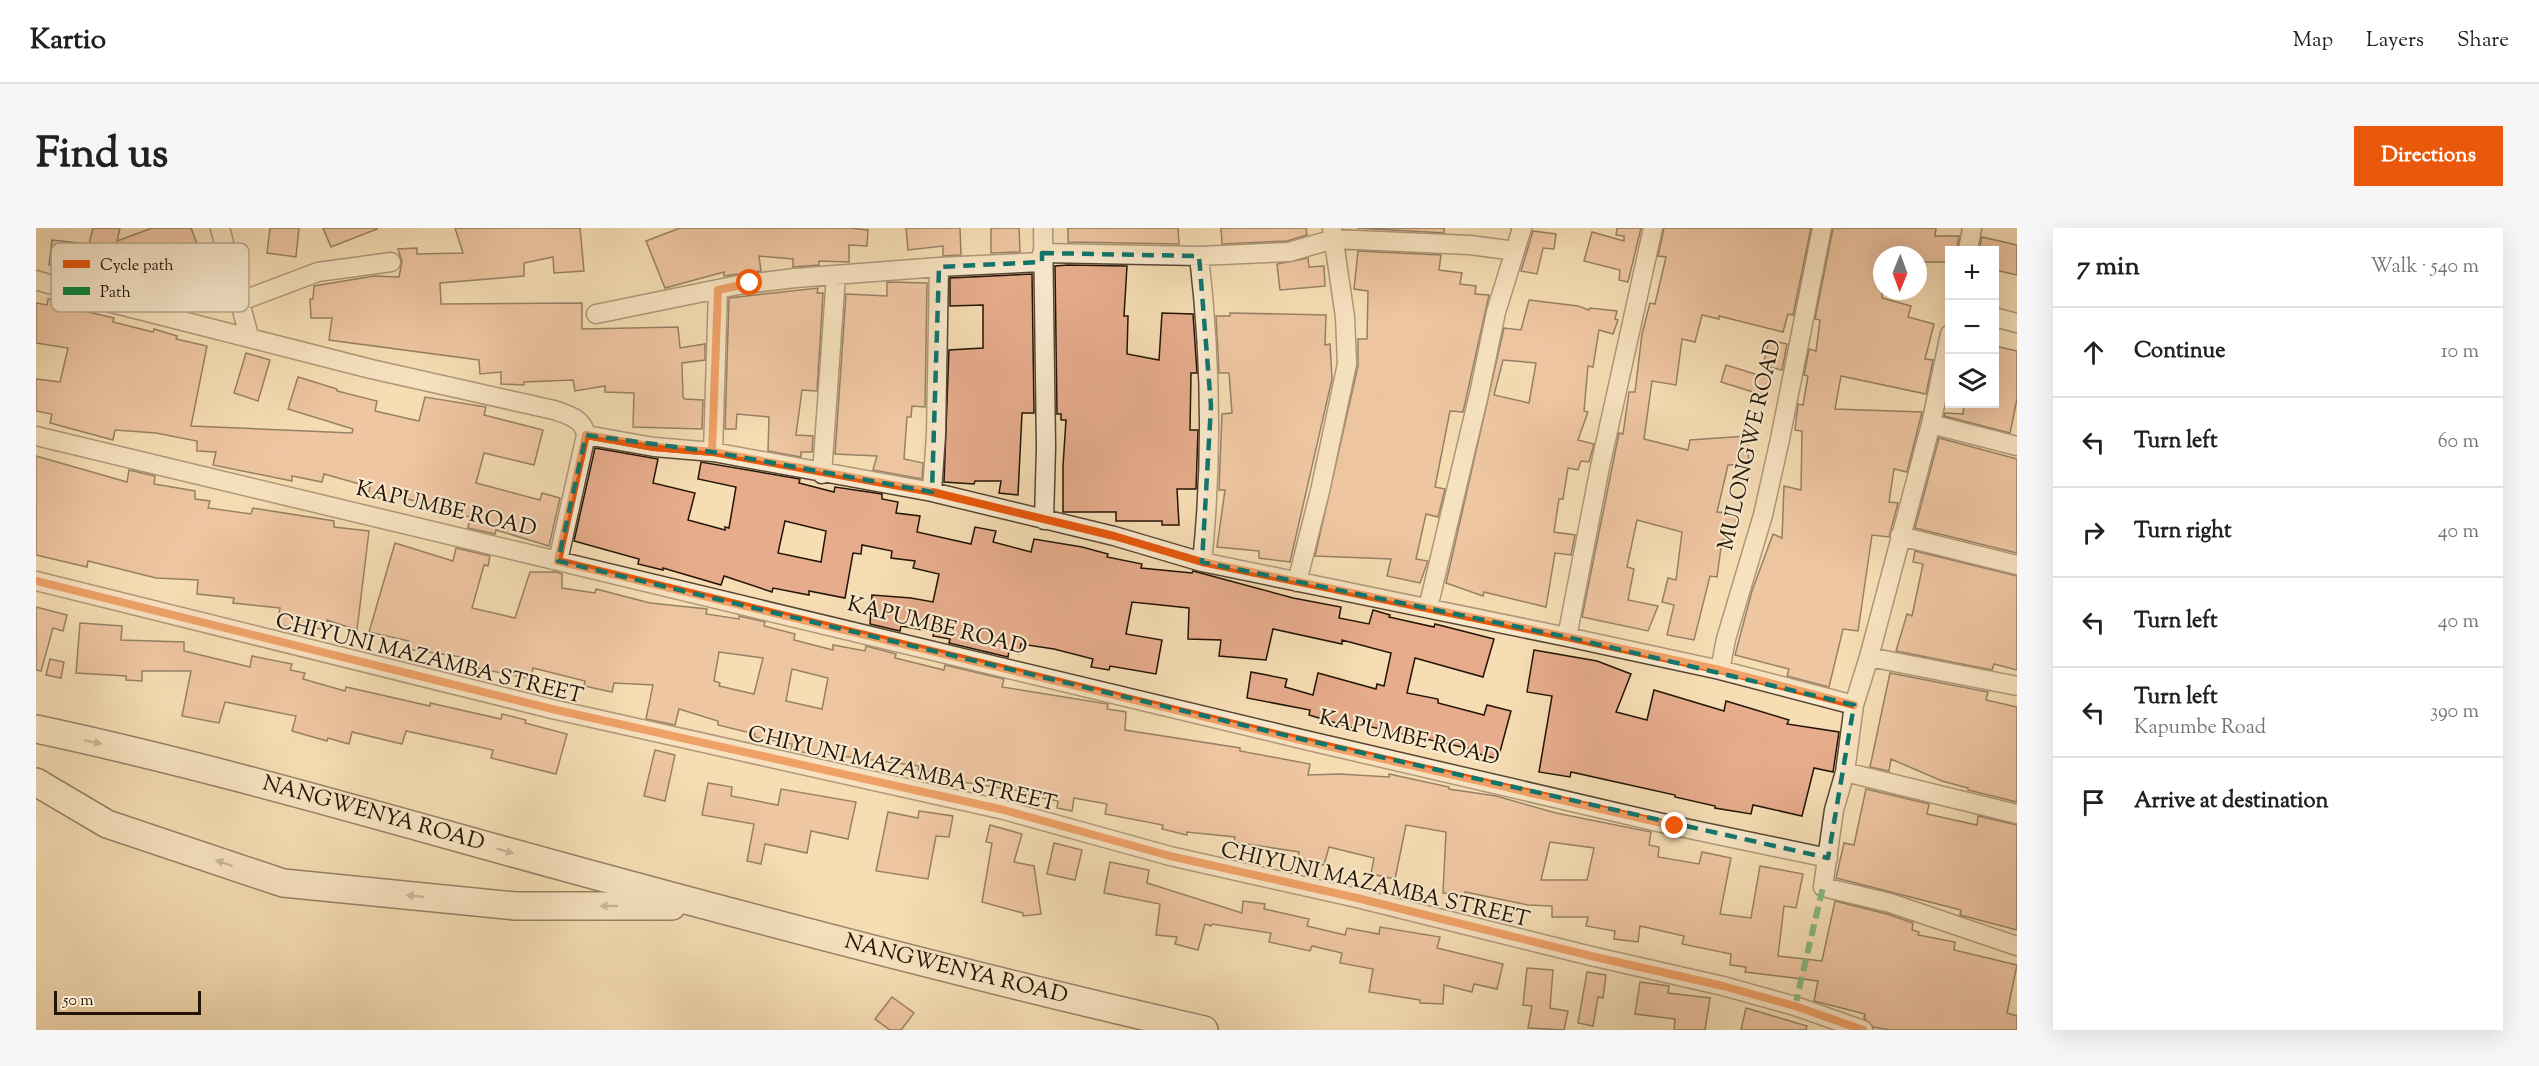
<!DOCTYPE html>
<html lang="en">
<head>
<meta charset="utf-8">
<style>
  body { margin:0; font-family:"Sorts Mill Goudy",serif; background:#f6f6f6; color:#202124 }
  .controls { position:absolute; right:18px; top:18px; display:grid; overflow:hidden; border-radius:0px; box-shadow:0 6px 24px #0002 }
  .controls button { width:54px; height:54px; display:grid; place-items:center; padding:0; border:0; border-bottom:2px solid #e0e0e0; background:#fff; color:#202124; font:30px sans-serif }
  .compass { position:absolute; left:1837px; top:18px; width:54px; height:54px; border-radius:50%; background:#fff; box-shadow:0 6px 24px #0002; rotate:181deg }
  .scale { position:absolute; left:18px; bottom:15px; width:147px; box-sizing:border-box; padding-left:6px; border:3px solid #221406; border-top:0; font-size:16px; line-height:21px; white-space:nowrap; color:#221406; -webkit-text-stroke:4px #f9e9ce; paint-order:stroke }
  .stop { position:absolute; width:18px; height:18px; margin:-14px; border:4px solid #ea580c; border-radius:50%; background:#fff }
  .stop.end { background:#ea580c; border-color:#fff; box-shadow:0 2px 6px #0008 }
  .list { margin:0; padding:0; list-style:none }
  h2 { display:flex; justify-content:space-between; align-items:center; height:78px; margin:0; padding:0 24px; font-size:26px }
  h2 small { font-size:20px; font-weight:400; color:#757577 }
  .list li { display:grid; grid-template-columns:39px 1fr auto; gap:18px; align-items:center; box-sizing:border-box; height:90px; padding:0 24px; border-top:2px solid #e0e0e0 }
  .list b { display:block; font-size:22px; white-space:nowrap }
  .list p { margin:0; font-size:20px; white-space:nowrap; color:#757577 }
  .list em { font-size:20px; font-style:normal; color:#757577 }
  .icon { flex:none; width:33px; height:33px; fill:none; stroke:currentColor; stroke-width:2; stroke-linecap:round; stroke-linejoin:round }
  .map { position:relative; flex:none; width:1981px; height:802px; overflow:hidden; border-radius:0px }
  header { display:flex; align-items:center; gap:36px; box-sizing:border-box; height:84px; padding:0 30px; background:#fff; border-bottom:2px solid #e0e0e0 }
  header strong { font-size:28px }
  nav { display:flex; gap:33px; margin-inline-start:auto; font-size:21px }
  .intro { display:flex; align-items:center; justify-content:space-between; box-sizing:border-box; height:144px; padding:0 36px }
  h1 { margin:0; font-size:42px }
  .button { padding:15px 27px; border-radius:0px; background:#ea580c; color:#fff; font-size:21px; font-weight:700 }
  main { display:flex; gap:36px; padding:0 36px }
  aside { flex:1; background:#fff; border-radius:0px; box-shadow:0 6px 24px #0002 }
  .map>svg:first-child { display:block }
  .building { fill:#e6ac8c; stroke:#221406; stroke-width:1.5; fill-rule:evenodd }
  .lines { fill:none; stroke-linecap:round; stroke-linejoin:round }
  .street-casing { stroke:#574632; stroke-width:21 }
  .secondary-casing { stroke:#221406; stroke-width:30 }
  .street { stroke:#f9e9ce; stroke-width:18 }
  .secondary { stroke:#f9e9ce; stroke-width:27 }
  .quiet { stroke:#00873e; stroke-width:6; stroke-dasharray:12 6; stroke-linecap:butt }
  .cycleway-casing { stroke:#f9e9ce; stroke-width:11 }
  .cycleway { stroke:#e8590c; stroke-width:8 }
  .oneway { fill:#988974 }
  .route { stroke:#ea580c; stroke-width:8 }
  .marked { fill:none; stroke:#0f766e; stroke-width:4.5; stroke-dasharray:12 8; stroke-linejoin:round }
  .labels { text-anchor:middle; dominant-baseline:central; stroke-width:4.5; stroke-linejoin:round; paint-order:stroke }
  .street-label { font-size:22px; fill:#221406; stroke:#f9e9ce }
  .key { fill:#f9e9ce; stroke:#b8a992; stroke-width:1.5 }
  .key-label { font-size:16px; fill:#221406 }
</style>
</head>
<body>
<header>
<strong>Kartio</strong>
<nav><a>Map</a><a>Layers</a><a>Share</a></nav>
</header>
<div class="intro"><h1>Find us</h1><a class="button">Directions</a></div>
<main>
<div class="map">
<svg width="1981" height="802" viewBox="0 0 1981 802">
  <rect width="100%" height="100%" fill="#f6ddb4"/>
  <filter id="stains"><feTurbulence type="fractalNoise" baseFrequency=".00333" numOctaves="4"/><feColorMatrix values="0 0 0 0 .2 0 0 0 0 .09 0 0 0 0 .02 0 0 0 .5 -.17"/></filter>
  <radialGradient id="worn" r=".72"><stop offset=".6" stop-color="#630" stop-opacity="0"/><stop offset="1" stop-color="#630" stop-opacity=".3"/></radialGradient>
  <!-- building -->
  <path class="building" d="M57,0H84L81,13L116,0H155L161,16L124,31L170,41L163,71L121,61V59L53,41L13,37L16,12L53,16Z
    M234,0H263L260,29L231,25Z
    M287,0H341V1L295,19Z
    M419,0H544L548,43L518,45L517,29L488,35V48L404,55L405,76L546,75V101L642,99L644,120L669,116V132L646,135L647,169L649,171L667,172L666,201L597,199L598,165L569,164V158L539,163L537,152L488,154V157L465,156V144L444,146L443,132L293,112L296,90H275L274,71H277L278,58L338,48L363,49L366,33L362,21L381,20V26L427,25Z
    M644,0H814L832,2L831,18L813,17V34L783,33V37L757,39V31L723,28L725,43L688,48V44L629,60L610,13Z
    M870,0H924L925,27L907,28V18L872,22Z
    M955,0H983L984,24L955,25Z
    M1032,0H1142L1143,16L1032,14Z
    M1185,0H1270L1271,7L1251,13L1186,16Z
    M1321,0H1408V5Z
    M1581,0H1605L1592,54L1583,52L1584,42L1548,33L1556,4L1588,13V8L1580,7Z
    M1628,0H1775L1757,87L1752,86L1747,104L1683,88V91L1666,87L1659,114L1646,111L1640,157L1616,153L1608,211L1652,222L1654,212L1711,208L1713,236L1692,237L1681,284L1701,286L1698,313L1686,312L1681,349L1674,348L1658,412L1631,407L1638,377L1626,374L1632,350L1640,352L1646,304L1601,292L1591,339L1598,341L1592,372L1622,378L1612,403L1546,389L1583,205L1587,206L1593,164H1599L1606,106L1614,75L1619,76L1630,29L1622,28Z
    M1797,0H1900L1899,8H1923L1921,22H1914V34H1882V27H1846V70L1875,78L1872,89L1898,96L1889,131L1897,132L1890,166L1805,148L1799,181L1886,184L1871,244L1858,241L1853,274L1862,275L1853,309L1836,307L1822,403L1807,401L1793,459L1751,448L1753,441L1699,427L1716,363L1737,306L1746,310L1748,258L1765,262L1766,203L1759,202L1762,176L1767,177L1772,148L1768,147L1773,121L1780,123L1784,92L1779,91Z
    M1497,3L1520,6L1518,21L1507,20L1501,46L1485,43Z
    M1946,9L1981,17V47L1959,42V22H1943Z
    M1322,23L1405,27L1403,42L1426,45L1424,56L1440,58L1439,66L1453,67L1427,184L1414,183L1399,259L1409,261L1402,289L1390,286L1380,331L1392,333L1384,355L1351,348L1355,331L1279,328L1322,138V111H1331L1332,63L1318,61Z
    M1272,30L1273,39L1288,38L1289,58L1244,62L1241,36Z
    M1032,37L1091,38L1088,88H1092L1091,126L1123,132L1126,85L1157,86L1161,145H1155L1154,202H1162L1160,261H1141L1143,297H1126V293H1080V284H1027V238L1030,192H1025V186H1021L1019,38Z
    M996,46L998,185H986L982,267L963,265L965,253H939L938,256L908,254L913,122L947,120V77L914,78V50Z
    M851,54L891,55L889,179L876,178L875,189H871L868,231L887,235L886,251L837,242L841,228L799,226L810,66L851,68Z
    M782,60L781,65H787L781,163L766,162L760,207L777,208L776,224H765V229L732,223L733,189L701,186L700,201H689L693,70Z
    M12,71L40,76L39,81L78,90L77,94L117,104L118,101L141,108L140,111L171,118L155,198L316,205L317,201L252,181L262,149L301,161V163L341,173L339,183L383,193L389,169L450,179L448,187L507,202L498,237L448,225L440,255L504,272L506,265L524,270L513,318L460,302L459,306L432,300L434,289L400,281L401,278L358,268L356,274L332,267L334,259L288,246L286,254L256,248V253L177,237L180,224L161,223V213L120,205L79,202L77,212L14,195L16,186L0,183V151L24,154L32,120L0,115V75L11,77Z
    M1493,72L1542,78L1553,82L1554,80L1581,83L1579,91L1582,92L1577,106L1563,102L1557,139L1552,138L1548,183L1552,184L1542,212L1558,216L1553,234L1545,233L1542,242L1532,240L1527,271H1523L1518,304L1539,307L1535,327L1519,325L1510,379L1448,364L1447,368L1410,355L1468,100L1485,102ZM1467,132L1500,135L1493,175L1458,167Z
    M1194,85L1290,87L1289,117L1294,116L1296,151L1254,334L1223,330V323L1181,319L1189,262H1183L1186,186L1196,185L1193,145H1183L1180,88H1194Z
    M1733,112L1751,116L1746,142L1727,138Z
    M1959,118L1981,123V171L1974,205L1908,188L1909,185L1927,186L1928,176H1959Z
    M210,125L234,132L222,173L198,165Z
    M1690,137L1735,151L1730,168L1685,154Z
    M1903,210L1981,231V325L1879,300Z
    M559,220L622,231L617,255L659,265L652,292L689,302V299L693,300L700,259L662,251L665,234L764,251L763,255L798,264L799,259L846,266V271L862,274L860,285L884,288L881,304L935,316L939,299L960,303L957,314L995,324L998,311L1046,319L1072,326L1071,329L1106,336L1105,340L1156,345L1157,343L1257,370L1305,379L1303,390L1333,396L1337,382L1354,387L1353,389L1398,399L1399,396L1458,411L1447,449L1379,430L1371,465L1402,471V475L1448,487L1451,477L1475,483L1462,531L1439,525L1440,522L1322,496L1320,501L1273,487L1274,482L1211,470L1215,444L1251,451L1249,459L1277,467L1282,445L1340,461L1341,456L1348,458L1355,425L1306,412V416L1237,401L1230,432L1183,428L1185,412L1152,411L1153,380L1096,374L1090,406L1126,412L1120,446L1074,438L1073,442L1055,439L1057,431L1018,421L985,416L983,426L973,423L972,429L913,415L914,411L897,408L898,404L865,398L864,403L834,396L836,367L875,370L897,374L903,346L877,340L879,333L855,330L856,323L826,317L825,326L817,325L809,370L773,363V367L737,360L736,364L688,348L685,357L627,340V342L602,336L603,331L538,313ZM749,293L790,303L785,334L742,325Z
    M0,228L91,254L93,242L119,248L118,256L159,263V271L174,273L172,280L215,286L217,280L298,293V299L333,303L321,402L291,392L289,402L263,396L262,400L241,397L244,380L197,375L198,370L161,366L162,352L120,350L52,333L51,339L0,327Z
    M359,315L417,333L420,320L454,328L452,338L448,337L436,380L479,390L494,344H521L526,346V360L559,365L560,361L614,375L671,381L670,386L703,391V388L729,394L728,398L759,406L758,412L797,422V417L829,423L830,418L860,426L859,430L908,442L909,437L968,451L966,459L1072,476L1071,481L1090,484L1089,502L1204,520V523L1274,536L1272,547L1304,546L1353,549V546L1413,559V561L1460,568L1520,585L1615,604L1613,617L1623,619L1622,629L1663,636L1666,624L1695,630L1684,686L1715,690L1724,638L1767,646L1760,680L1748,678L1742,728L1786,733L1799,673L1851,686L1877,695L1876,702L1883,704L1882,707L1919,714L1918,722L1981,737L1971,785L1981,788V802H1853L1837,799L1828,790L1829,786L1778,773L1782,753L1709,744L1710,739L1694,737L1695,726L1646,716L1648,708L1604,698L1602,714L1578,711L1579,703L1550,698L1552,689H1516V678L1492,677L1429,664V667L1407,665L1410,604L1370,597L1359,651L1335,646L1338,630L1293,619L1288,637L1262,631L1263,624L1198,614L1199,609L1151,604V607L1126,601L1127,597L1069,586L1071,576L1038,570L1036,583L1021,580L1022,573L990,567V564L913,552L914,547L882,542L883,538L783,525L782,527L755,522L756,516L718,509L719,506L682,497V493L643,481L639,497L610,491L617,457L578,455L576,464L548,458L549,453L497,440L495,451L431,438L433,430L371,421L373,413L333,404ZM683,424L727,430L718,466L683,458L684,455L678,453ZM756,441L792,450L786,481L750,473ZM1514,614L1558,620L1551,652H1505Z
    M1879,323L1981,348V442L1958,436L1956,442L1860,423L1871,386L1876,388L1887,336L1877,334Z
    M0,379L31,387L27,403L17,400L5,443L0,442Z
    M44,395L86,398L85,412L148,414V423L214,439L216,428L256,436L254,442L269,445L267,451L309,463L310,459L394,478V475L465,491L466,486L490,492L489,495L531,506L520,546L455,530L457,522L370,503L366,516L316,504L313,516L292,510L291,513L256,503L260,488L189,474L183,495L146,488L155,443H106V453L90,452V448L40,445Z
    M1498,422L1561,433L1595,446L1580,484L1611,492L1618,462L1688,483L1690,473L1753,492L1751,496L1803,504L1797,544L1778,540L1766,588L1717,577L1715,586L1679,580V578L1639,569V567L1535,544L1534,549L1503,544L1516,468L1491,464Z
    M14,431L28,434L25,450L10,447Z
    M1854,445L1952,464L1950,472L1981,479V574L1932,562V560L1906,553L1855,531L1853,543L1834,539Z
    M619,522L639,527L629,573L608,568Z
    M672,555L696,559L695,568L742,577L745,561L820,574L812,611L775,603L771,625L729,616L725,636L711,633L718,596L666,587Z
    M1830,561L1893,576L1891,586L1941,597L1942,588L1981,597V702L1924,687L1925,682L1800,650L1808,615L1818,617Z
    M883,583L917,588L913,609L900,608L892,651L840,643L852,584L882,590Z
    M954,597L986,606L978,634L998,638L1005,686L987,688V685L946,674L956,615L950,614Z
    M1018,615L1046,622L1039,652L1011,646Z
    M1074,634L1113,642L1111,655L1206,685L1207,673L1229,676L1228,681L1273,691L1271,698L1309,707L1311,700L1343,706L1344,699L1404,709L1401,720L1467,736L1461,761L1438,756L1436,764L1408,757L1407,776L1384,775V772L1333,764L1337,741L1304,735L1306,725L1276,718L1274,723L1233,714L1235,705L1176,696L1175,698L1169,696L1162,722L1139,716L1141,709L1120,707L1124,676L1068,665Z
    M1491,740L1517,742L1514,780L1532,783L1528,802L1492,800L1496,778L1487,777Z
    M1551,744L1570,747L1567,770L1562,769L1557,798L1542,795Z
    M1604,754L1633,758L1632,765L1674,770L1669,802H1638L1639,791L1599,786Z
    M856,769L878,785L865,802H854L839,791Z
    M1710,780L1771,798L1770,802H1705Z"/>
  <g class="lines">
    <!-- street casing -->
    <g class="street-casing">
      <path id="street" d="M184,0L213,108
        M1007,0L1010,219L1008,292
        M1932,22L1936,0
        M1006,25L1163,28L1253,24L1298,11L1434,17L1479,23
        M1163,28C1175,132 1177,230 1166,334
        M0,52L68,73L335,141L518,182C532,187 547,190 550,207L522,333
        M205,73L282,44L355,34
        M560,86L702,57L759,50L903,39L1006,34
        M1958,89L1981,95
        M1914,106L1895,196L1833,429L1818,477L1809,544L1798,582L1787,659L1854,675L1981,718
        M1895,196L1981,218
        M550,207L618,219L677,224L896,264L1078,308L1166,334L1531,409L1684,442L1818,477
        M0,208L1265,511L1639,598L1792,630
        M677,224L682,61
        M786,246L800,47
        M896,264L900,207L903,39
        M1864,308L1981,337
        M0,353L516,481L968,582L1134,628L1321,670L1555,728L1687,758L1759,778L1827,802
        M1261,354L1284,263L1311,136L1309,89L1296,0
        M1392,380L1443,166L1460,84L1486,0
        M1531,409L1564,239L1617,0
        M1833,429L1981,458
        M1684,442L1690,411L1727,287L1744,211L1786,0
        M1809,544L1981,586"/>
    </g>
    <!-- secondary casing -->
    <g class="secondary-casing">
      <g id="secondary">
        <path id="s1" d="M0,501C178,539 352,591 528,639C740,697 953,753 1168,802"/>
        <path d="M0,554L71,596L247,655L479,678H636"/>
      </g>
    </g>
    <!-- street -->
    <use href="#street" class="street"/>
    <!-- secondary -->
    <use href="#secondary" class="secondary"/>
    <!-- quiet -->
    <path class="quiet" d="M1759,778L1787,659"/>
    <!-- cycleway casing -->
    <g class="cycleway-casing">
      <path id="cycleway" d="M550,207L618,219L677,224L896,264L1078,308L1166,334L1531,409L1684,442L1818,477
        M0,353L516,481L968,582L1134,628L1321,670L1555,728L1687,758L1759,778L1827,802"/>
    </g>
    <!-- cycleway -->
    <use href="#cycleway" class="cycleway"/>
  </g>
  <!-- one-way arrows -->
  <defs><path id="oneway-solid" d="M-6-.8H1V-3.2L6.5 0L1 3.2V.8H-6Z" transform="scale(1.5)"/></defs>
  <g class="oneway">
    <use href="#oneway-solid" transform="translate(57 514) rotate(12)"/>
    <use href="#oneway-solid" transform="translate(469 623) rotate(16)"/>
    <use href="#oneway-solid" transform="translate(188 635) rotate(-161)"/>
    <use href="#oneway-solid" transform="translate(379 668) rotate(-174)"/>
    <use href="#oneway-solid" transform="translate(573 678) rotate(180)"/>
  </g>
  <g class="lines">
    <!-- route -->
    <path class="route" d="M714,55L682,62L676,224L618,219L550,207L522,333L1265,512L1639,598"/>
  </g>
  <!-- marked area -->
  <path d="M0 0H1981V802H0ZM1006,25L1163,28L1175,178L1166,334L1531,409L1818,477L1792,630L1265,511L522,333L550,207L677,224L896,264L903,39L1006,34Z" fill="#f6ddb4" fill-opacity=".55" fill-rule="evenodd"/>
  <path class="marked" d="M1006,25L1163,28L1175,178L1166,334L1531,409L1818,477L1792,630L1265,511L522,333L550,207L677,224L896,264L903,39L1006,34Z"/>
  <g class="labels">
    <!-- street labels -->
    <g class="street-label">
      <text transform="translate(1715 217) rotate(-77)">MULONGWE ROAD</text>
      <text transform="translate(410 282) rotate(13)">KAPUMBE ROAD</text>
      <text transform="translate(901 399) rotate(14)">KAPUMBE ROAD</text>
      <text transform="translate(393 432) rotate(14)">CHIYUNI MAZAMBA STREET</text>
      <text transform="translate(1373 511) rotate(13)">KAPUMBE ROAD</text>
      <text transform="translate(866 542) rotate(13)">CHIYUNI MAZAMBA STREET</text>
      <text stroke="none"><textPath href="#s1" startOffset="348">NANGWENYA ROAD</textPath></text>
      <text transform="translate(1339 658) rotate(13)">CHIYUNI MAZAMBA STREET</text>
      <text stroke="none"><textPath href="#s1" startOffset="951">NANGWENYA ROAD</textPath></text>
    </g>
  </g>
  <!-- legend -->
  <rect x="15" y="15" width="198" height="69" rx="9" class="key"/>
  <rect x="27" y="32" width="27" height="8" fill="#e8590c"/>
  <rect x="27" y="59" width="27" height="8" fill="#00873e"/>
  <g class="key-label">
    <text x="64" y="42">Cycle path</text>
    <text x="64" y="69">Path</text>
  </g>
  <rect width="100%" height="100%" filter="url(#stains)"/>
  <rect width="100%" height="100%" fill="url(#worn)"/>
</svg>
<div class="controls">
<button>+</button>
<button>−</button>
<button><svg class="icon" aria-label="layers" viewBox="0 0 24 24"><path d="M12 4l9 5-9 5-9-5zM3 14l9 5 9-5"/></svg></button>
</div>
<svg class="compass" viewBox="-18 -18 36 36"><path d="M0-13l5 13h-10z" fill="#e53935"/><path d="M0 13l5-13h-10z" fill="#757577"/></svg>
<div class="scale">50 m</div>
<div class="stop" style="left:714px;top:55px"></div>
<div class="stop end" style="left:1639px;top:598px"></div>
</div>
<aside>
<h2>7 min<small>Walk · 540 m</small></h2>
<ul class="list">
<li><svg class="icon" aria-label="ahead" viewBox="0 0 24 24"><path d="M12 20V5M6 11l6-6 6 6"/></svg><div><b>Continue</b></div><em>10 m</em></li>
<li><svg class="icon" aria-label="left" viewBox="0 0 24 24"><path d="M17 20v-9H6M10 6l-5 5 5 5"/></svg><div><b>Turn left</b></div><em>60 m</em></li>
<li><svg class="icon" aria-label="right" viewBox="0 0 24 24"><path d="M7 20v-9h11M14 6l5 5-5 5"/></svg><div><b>Turn right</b></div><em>40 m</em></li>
<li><svg class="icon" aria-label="left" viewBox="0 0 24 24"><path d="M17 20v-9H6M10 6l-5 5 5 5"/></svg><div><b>Turn left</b></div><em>40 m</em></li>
<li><svg class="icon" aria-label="left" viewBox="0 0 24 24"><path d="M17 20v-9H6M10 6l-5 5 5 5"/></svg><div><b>Turn left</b><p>Kapumbe Road</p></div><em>390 m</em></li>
<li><svg class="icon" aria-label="arrive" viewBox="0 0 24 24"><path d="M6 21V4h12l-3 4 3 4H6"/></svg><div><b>Arrive at destination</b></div></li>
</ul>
</aside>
</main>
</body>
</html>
